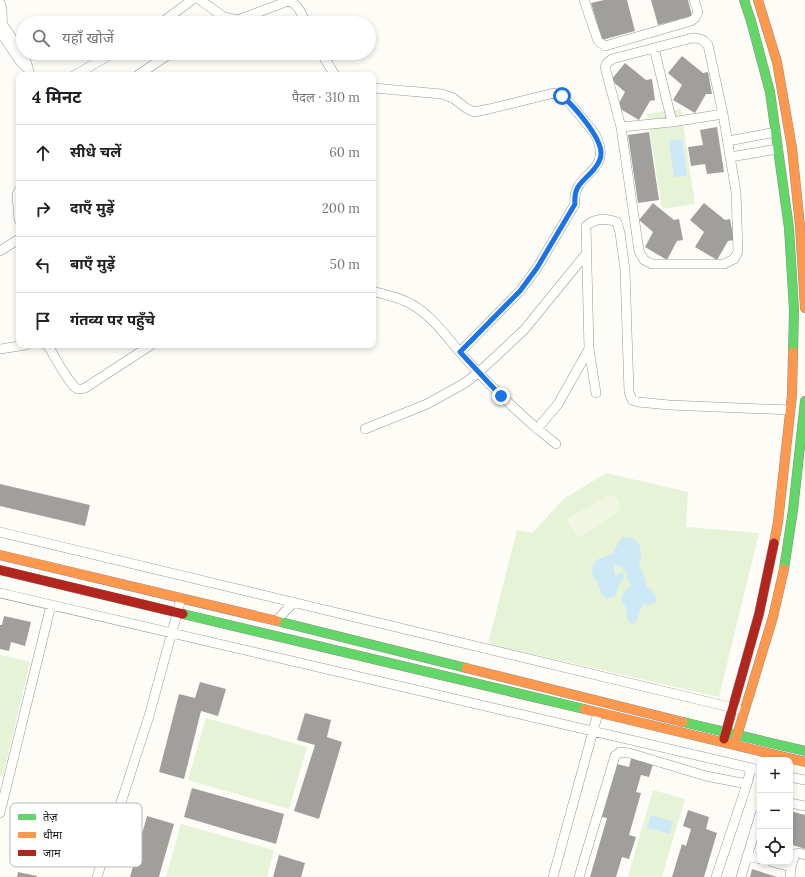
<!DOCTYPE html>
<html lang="hi">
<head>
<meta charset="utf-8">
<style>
  body { margin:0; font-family:Lora,"Noto Sans Devanagari",serif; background:#f6f6f6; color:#202124 }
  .controls { position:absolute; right:12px; bottom:12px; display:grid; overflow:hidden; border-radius:8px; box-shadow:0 2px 6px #0003 }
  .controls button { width:36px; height:36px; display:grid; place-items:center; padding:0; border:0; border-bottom:1px solid #e0e0e0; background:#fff; color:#202124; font:20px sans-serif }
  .stop { position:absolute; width:12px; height:12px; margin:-9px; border:3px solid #1a73e8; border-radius:50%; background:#fff }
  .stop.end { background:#1a73e8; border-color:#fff; box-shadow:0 1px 4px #0008 }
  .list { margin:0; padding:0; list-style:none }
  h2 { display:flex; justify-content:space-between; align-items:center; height:52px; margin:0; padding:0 16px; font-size:17px }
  h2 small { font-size:13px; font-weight:400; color:#757577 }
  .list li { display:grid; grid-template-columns:26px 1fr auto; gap:12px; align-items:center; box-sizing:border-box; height:56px; padding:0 16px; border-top:1px solid #e0e0e0 }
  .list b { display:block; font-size:15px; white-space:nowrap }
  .list em { font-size:13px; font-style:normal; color:#757577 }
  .icon { flex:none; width:22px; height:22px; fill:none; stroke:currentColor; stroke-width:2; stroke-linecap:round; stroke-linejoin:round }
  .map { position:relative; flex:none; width:805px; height:877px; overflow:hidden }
  .search { position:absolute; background:#fff; box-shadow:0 2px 6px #0003; left:16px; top:16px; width:360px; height:44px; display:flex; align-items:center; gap:10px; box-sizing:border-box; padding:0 14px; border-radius:22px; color:#757577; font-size:15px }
  .panel { position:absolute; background:#fff; box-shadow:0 2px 6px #0003; left:16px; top:72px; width:360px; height:276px; border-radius:8px }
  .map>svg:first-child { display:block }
  .green { fill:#e7f3d7 }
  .pitch { fill:#f0f6e1 }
  .water { fill:#cde8f7 }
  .building { fill:#a19f9c }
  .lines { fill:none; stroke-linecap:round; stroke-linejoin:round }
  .street-casing { stroke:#979795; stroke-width:10 }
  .fast-casing { stroke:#8e8d8b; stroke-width:10 }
  .slow-casing { stroke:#8e8d8b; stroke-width:10 }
  .jam-casing { stroke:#8e8d8b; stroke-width:10 }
  .street { stroke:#fffffe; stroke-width:9 }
  .fast { stroke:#63d668; stroke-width:9 }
  .slow { stroke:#ff974d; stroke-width:9 }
  .jam { stroke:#b3261e; stroke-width:9 }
  .route { stroke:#1a73e8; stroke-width:5 }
  .key { fill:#fff; stroke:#b8b8b8; stroke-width:1 }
  .key-label { font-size:11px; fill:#111 }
</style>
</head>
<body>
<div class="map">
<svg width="805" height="877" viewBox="0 0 805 877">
  <rect width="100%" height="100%" fill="#fdfcf7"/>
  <!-- green -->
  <path class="green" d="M681,109L695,204L662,209L647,114Z
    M606,473L688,492L686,527L759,533L719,697L488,644L517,530L532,533L565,498Z
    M0,655L30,662L3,776L0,775Z
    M206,718L307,747L289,809L188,780Z
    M653,790L685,799L662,877H628Z
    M181,824L274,850L267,877H166Z"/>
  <!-- pitch -->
  <path class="pitch" d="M609,495C619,497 622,503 619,512L578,538L566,519Z"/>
  <!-- water -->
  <path class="water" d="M682,139L687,176L674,177L669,141Z
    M622,537C642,536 643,550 639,566L644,575L647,587C653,590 656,595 656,602L650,605L644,604C638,611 640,616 634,624C624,622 629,613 625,606C624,604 622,603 621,601L623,593L631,586L627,579L626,571L618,565L613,564L615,575L622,572L625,577C623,579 622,581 620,583C615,591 620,595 607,599L601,593L597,581L593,577L592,568L596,560L612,554Z
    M651,815L673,822L670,834L647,828Z"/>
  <!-- building -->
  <path class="building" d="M604,0H627L635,31L602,40L591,3Z
    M651,0H688L692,16L658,25Z
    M682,56L703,73L708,72L712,94H706L695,113L673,100L682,85L668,73Z
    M625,63L646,80L652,79L655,100L650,101L639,120L617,107L625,92L611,80Z
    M717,127L724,172L707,174L705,164L691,166L688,147L703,145L700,130Z
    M649,132L659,200L638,203L628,135Z
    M653,203L674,220L679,219L683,240L677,241L667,260L645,247L653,232L639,220Z
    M704,203L725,220L730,219L734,240L728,241L717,260L695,247L704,232L690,220Z
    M0,484L90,505L85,526L0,506Z
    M4,616L31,622L25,646L11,642L9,651L0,649V625H2Z
    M200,682L226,689L218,716L201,711L184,779L159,772L179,694L195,698Z
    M305,713L331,720L327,737L342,742L319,819L294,811L315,745L297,740Z
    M632,755L654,761L649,777L641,775L636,792L641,793L629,835L636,837L629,859L622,857L616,877H590L607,818L602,817L617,764L629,767Z
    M192,788L284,814L276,844L184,817Z
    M688,810L709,817L706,829L717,833L704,877H672L682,844L686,846L691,829L683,826Z
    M790,811L805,815V849L790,844Z
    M147,816L174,824L160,873L159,877H130Z
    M279,855L305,863L301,877H273Z
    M752,869L777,877H750Z
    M18,872L37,876V877H17Z"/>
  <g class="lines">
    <!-- street casing -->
    <g class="street-casing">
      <path id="street" d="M200,0L224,17L238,20L288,1C299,4 301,14 306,23
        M584,0L598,41L605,46L691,21L695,18L698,12L694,0
        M0,3C4,10 1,18 3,25L25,57L30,75
        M161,23L192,0
        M215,23L224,17
        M0,32L20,61L28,69
        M692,38C699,38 703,39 708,45L723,114L736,192L738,252L734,259L724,264H652L644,260L639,251L621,127L605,67L607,63L612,59Z
        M321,53L335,75
        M75,75L113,53
        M138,75L171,53
        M373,88L442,94L453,98L466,108L474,112L489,109L554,93C567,97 574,109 583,119C587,125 593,130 596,136C614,175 571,171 575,204L537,268L520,291L460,352
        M672,122L723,114
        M621,127L672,122L654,48
        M728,141L776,132
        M730,157L778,149
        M19,190L17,195L19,220
        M0,251L19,239
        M373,291C385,295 399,297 411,304C433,316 448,339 465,358C493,389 523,418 556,444
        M46,345L49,347C54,356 69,383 76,388C78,390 82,389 85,388L151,345
        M0,349L26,345
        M596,393L589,349L586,226C595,218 606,218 617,222L620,233L625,270L629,392L632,400L638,402L669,405L790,410
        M365,429L427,404L465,383L479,372L524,330L586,254
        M537,429L558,404L589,349
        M0,532L738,709
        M0,593L760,770
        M276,621L293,603
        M790,777L805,780
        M790,803L805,806
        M0,813L51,605
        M747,856L760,859
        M772,862L791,867L795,854L799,853L805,855
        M97,877L149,716L181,599
        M553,877L598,713
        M579,877L615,756L620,752L629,753L706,776L747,784
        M716,877L747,784L751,768
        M741,877L760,814
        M790,877L791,867"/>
    </g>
    <!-- fast casing -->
    <g class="fast-casing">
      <path id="fast" d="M744,0L751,21L770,92L789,228L794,310L793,352
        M784,569L793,510L805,401
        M183,614L584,709
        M277,621L466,668
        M683,722L805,751"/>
    </g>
    <!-- slow casing -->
    <g class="slow-casing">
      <path id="slow" d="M758,0L777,62L792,148L800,226L805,308
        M774,543L778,522L792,395L793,352
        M0,555L277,621
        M466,668L683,722
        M584,709L805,762
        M735,742L773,617L784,569"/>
    </g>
    <!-- jam casing -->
    <g class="jam-casing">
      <path id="jam" d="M0,570L183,614
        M724,739L759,614L774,543"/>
    </g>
    <!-- street -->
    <use href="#street" class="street"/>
    <!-- fast -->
    <use href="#fast" class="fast"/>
    <!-- slow -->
    <use href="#slow" class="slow"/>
    <!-- jam -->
    <use href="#jam" class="jam"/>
  </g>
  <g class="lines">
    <!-- route -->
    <path class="route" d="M501,396L460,352L520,291L537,268L575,204C573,184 585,181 595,168C598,164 601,159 601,154C602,138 574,106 562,96"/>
  </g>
  <!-- legend -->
  <rect x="10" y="803" width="132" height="64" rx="6" class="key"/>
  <rect x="18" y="814" width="18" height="6" fill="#63d668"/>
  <rect x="18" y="832" width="18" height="6" fill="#ff974d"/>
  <rect x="18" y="850" width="18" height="6" fill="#b3261e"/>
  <g class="key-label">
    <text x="43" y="821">तेज़</text>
    <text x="43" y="839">धीमा</text>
    <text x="43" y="857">जाम</text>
  </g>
</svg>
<div class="controls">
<button>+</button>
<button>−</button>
<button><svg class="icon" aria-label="locate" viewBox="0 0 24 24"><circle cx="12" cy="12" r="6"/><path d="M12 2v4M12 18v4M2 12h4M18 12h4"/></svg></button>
</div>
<div class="stop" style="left:562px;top:96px"></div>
<div class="stop end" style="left:501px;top:396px"></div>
<div class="search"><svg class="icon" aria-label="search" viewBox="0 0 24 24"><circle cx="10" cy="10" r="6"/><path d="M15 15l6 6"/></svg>यहाँ खोजें</div>
<section class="panel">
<h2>4 मिनट<small>पैदल · 310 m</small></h2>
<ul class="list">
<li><svg class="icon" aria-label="ahead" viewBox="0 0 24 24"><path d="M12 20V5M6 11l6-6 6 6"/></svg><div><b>सीधे चलें</b></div><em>60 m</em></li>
<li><svg class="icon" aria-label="right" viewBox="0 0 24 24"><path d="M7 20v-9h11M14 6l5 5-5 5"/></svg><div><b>दाएँ मुड़ें</b></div><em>200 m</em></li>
<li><svg class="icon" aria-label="left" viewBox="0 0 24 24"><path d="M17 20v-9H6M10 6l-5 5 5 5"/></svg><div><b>बाएँ मुड़ें</b></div><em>50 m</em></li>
<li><svg class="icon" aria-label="arrive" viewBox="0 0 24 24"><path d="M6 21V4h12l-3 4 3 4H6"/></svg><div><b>गंतव्य पर पहुँचे</b></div></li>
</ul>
</section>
</div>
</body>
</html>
